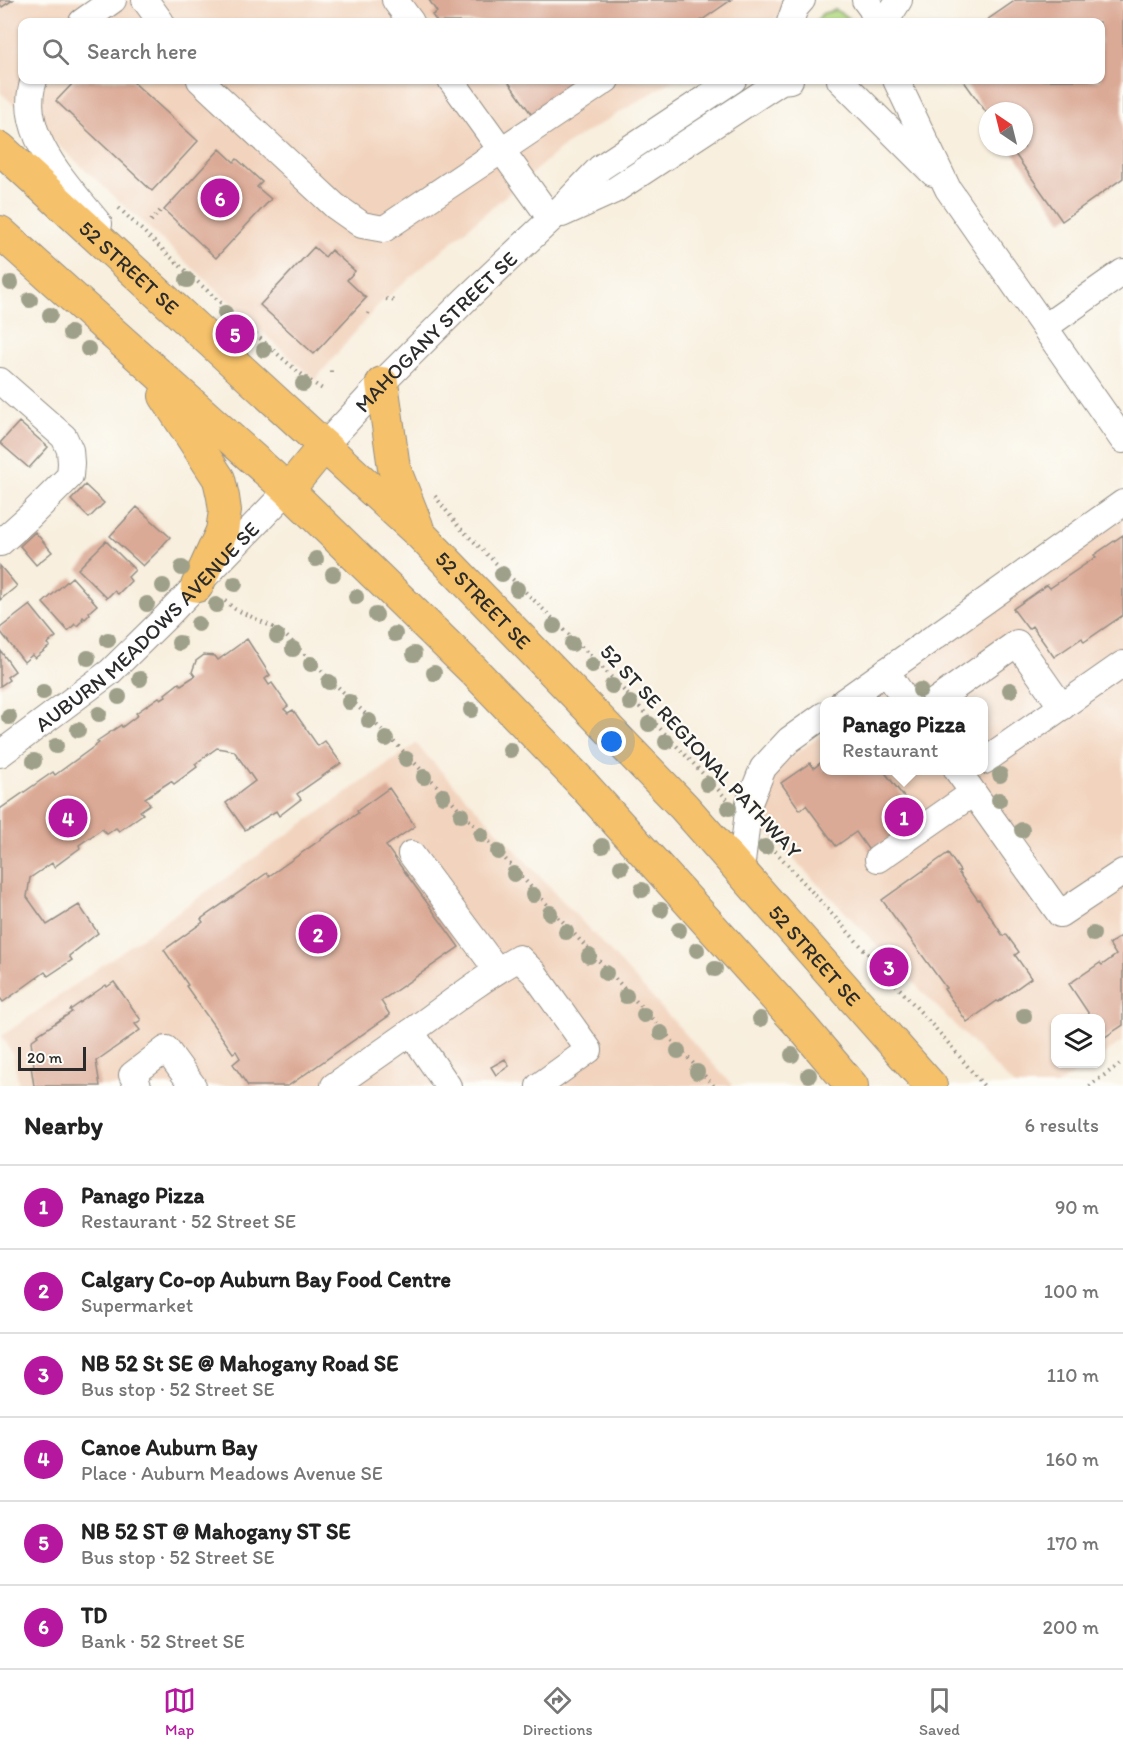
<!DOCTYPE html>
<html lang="en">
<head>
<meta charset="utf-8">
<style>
  body { margin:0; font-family:Itim,sans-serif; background:#f6f6f6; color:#222 }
  .controls { position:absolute; right:18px; bottom:18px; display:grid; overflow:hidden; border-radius:12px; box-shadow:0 2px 4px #0004 }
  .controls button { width:54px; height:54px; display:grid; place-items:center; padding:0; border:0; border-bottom:2px solid #e0e0e0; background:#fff; color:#222; font:30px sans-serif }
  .compass { position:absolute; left:979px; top:102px; width:54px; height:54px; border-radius:50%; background:#fff; box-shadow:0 2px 4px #0004; rotate:325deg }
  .scale { position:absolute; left:18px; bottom:15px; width:68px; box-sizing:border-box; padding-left:6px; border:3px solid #2b2b2b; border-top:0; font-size:16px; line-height:21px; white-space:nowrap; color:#2b2b2b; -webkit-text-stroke:4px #fdfcf7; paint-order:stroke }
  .you { position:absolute; left:612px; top:742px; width:21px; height:21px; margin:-15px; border:4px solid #fff; border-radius:50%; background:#1a73e8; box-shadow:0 0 0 9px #1a73e833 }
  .badge { display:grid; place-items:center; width:39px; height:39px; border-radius:50%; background:#b5179e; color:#fff; font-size:20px; font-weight:700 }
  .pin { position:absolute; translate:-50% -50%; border:3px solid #fff; box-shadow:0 2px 6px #0006 }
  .popup { position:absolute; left:820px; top:697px; width:168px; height:78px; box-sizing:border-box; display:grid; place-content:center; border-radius:12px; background:#fff; filter:drop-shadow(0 2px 4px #0005); font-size:20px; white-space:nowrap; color:#767676 }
  .popup b { font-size:22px; color:#222 }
  .popup::after { content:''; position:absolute; left:50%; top:100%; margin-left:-12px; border:12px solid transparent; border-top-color:#fff }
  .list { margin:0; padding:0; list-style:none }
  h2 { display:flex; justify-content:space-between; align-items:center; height:78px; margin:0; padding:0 24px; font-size:26px }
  h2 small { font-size:20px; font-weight:400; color:#767676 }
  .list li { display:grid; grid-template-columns:39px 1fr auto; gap:18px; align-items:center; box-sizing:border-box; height:84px; padding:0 24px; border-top:2px solid #e0e0e0 }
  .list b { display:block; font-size:22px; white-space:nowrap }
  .list p { margin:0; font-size:20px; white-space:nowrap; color:#767676 }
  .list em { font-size:20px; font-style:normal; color:#767676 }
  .icon { flex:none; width:33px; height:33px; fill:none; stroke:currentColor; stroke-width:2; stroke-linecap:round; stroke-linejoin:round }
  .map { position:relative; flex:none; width:1123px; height:1086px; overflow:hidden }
  .search { position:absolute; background:#fff; box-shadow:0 2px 4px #0004; left:18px; right:18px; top:18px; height:66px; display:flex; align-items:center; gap:15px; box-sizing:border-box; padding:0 21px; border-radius:12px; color:#767676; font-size:22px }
  .sheet { height:582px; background:#fff }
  nav { display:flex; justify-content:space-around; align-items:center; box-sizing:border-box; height:84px; border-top:2px solid #e0e0e0; background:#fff; font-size:16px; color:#767676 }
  nav a { display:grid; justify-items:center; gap:3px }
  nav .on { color:#b5179e }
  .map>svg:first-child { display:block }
  .built { fill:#f2d4be }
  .green { fill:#b2d982; stroke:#6e8256; stroke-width:1.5 }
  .building { fill:#dbaa96 }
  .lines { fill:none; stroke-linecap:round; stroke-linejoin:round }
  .minor-casing { stroke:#928d84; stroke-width:28 }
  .major-casing { stroke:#928d84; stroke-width:34 }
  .path { stroke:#928d84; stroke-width:4; stroke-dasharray:1.5 4.5; stroke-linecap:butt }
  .minor { stroke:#fff; stroke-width:26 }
  .major { stroke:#f5c16b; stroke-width:32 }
  .tree { fill:#9ea08a }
  .labels { text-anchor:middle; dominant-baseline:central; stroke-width:4.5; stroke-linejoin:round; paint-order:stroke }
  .street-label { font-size:21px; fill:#2b2b2b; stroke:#fdfcf7 }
</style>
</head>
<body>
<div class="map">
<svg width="1123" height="1086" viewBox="0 0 1123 1086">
  <rect width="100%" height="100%" fill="#fdfcf7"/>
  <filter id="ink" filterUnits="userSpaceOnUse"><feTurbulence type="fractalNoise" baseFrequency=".0167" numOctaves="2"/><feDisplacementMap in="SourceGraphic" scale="12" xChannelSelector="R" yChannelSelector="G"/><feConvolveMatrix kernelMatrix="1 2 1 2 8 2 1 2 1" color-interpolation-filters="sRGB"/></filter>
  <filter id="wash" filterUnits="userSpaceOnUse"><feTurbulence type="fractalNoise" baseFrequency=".008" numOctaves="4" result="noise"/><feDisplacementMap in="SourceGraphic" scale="24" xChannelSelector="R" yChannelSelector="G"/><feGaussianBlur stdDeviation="1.35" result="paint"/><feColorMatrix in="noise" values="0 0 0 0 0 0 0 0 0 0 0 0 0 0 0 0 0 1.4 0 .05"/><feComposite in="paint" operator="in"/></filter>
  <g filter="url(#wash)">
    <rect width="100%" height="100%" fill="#f8efde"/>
    <!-- built -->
    <path class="built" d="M0,0H808L770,22H22V80H674L565,145L378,305L315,380L0,92Z
      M1123,518V1041L1101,1056L1100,1018H1056V1064H1089L1056,1086H1014L734,798L824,733V770H984V702L868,701Z
      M416,744L616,958L733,1086H19L13,1055L2,1036Z"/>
    <!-- green -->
    <path class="green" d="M835,10L848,17L852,22H816C825,9 821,15 835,10Z"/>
    <g id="blocks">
      <!-- building -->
      <path class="building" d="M0,0H13L2,7L0,4Z
        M429,0H731L699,22H437L432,15L437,12Z
        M1016,0H1123V178L1062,221L1010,147H1024V111H988V115L963,80H1100V22H984Z
        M76,80H131L198,141L152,191L56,101Z
        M507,80H588L534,118Z
        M220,149L234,162L237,159L262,182L257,187L271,199L216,258L164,210Z
        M314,247L325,257L331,250L355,271L347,280L366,298L314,354L260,305Z
        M19,422L48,447L29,468L0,443Z
        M85,485L104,503L89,518L71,500Z
        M137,507L170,537L162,546H163L143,566L110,536Z
        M35,532L52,552L36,565L20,546Z
        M1123,535V615L1084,642L1082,638L1054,657L1032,626L1028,629L1013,609L1047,585L1050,588L1096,557L1094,555Z
        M106,541L135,570L128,577L131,581L118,594L114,591L107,598L78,569Z
        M0,566L17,586L0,600Z
        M72,577L97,605L89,612L90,614L85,619L83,617L82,619L83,620L77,626L75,624L68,631L43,603Z
        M30,605L56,637L47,644L50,646L35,658L32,655L24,662L0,631V628Z
        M247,639L270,675L265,679L269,685L272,683L288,706L284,709L288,713L293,710L318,746L325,741L341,763L297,794L301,799L279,816L276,811L245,830L226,803L255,781L234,751L217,748L195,764L197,767L174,784L171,781L145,798L150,804L140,811L143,814L119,831L116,828L107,834L102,829L79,845L80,848L54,867L52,863L30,878L27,897L47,925L79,905L98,933L69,956L72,960L48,976L45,972L3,1002L0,998V809L53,772L55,775L99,743L97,741L121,725L122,727L138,715L136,713L159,697L161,699L166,696L165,694L179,683L181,685L195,676L192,672L196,661L204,655L215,656L218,660Z
        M0,650L15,671L7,677L9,680L0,686Z
        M824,760V770H883L907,801L906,802L917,818L870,852L856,832L836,846L806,805L800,810L781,783L810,763L814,768Z
        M389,788L415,826L386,846L459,947L381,1001L390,1015L288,1086H248L233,1064L240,1058L236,1051L233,1053L186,986L188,985L164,950L203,922L201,919L267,873L269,876L358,813L357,811Z
        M948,853L960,871L958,872L978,900L979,899L1003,936L1006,934L1019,952L1015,955L1031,978L998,1002L997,1001L967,1022L944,989L946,988L882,900Z
        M1123,935V1025L1102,1039L1100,1036V1018H1089L1091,1017L1069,984L1100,963L1102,965L1116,955L1109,944Z
        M114,982L141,1020L135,1024L140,1030L96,1061L100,1086H34L31,1066H34L31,1041L38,1036L37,1035L72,1012L70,1010L106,985L107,987Z
        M505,1059L509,1066L496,1075L491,1067Z"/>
    </g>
  </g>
  <g filter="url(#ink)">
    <use href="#blocks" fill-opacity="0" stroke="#928d84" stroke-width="1.5"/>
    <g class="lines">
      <!-- minor casing -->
      <g class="minor-casing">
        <g id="minor">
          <path d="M145,0L161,22"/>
          <path d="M395,0L411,22"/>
          <path d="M865,0L871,8L877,22"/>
          <path d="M82,22L113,0"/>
          <path d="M790,22L795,8L802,0"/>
          <path d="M885,22L899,0"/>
          <path d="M34,80C15,133 69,186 99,224"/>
          <path d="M200,80L335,206L362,225L384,229L606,80"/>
          <path d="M451,80L551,219"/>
          <path d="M840,80L933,173"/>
          <path d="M896,80L948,189L1123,440"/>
          <path d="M562,214L615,190L781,81L790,80"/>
          <path d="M1045,327L1123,272"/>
          <path d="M0,381L64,437L70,450L71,463L70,476L29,517L0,543"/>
          <path id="s1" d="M324,446L382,383L466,299L551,219L600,168L733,80"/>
          <path d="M886,671L907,702"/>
          <path d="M843,702L1123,503"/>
          <path d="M934,702L1017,643L1062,707"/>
          <path id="s2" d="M0,754L110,672L166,617L288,490"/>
          <path d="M984,761L1123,664"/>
          <path d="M957,770L1060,914L1123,872"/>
          <path d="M411,854L497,970"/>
          <path d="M878,859L973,793"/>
          <path d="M741,871L749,803L763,768L789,740L824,715"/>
          <path d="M411,1032C447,1006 481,979 519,958L534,973L589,1050L539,1086"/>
          <path d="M138,1086L132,1075L166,1049L193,1086"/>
          <path d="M334,1086L411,1032L448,1086"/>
        </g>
      </g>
      <!-- major casing -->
      <g class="major-casing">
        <g id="major">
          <path id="s3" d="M0,148L421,535L684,807L931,1086"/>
          <path d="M0,232L288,490L474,671L579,780L803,1028L852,1086"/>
          <path d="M382,383L394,468L417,526"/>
          <path d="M165,396L219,479L223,497L225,511L222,531L197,586"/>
          <path d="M288,490L324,446"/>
        </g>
      </g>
      <!-- path -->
      <path class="path" d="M119,208C159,247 201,285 243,323C269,346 295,372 324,390
        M151,221L160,211
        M386,299L396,301
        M368,314L369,309
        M331,372V366
        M435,496L458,526L593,658L727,799
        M225,601L235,609L281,631L396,744L451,800L714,1086
        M767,842L944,1038L984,1086
        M1089,1086L1123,1062"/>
      <!-- minor -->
      <use href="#minor" class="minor"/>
      <!-- major -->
      <use href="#major" class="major"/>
    </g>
    <!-- trees -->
    <g class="tree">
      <circle cx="187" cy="280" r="8"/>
      <circle cx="11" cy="283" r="8"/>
      <circle cx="30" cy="300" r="8"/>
      <circle cx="225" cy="313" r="8"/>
      <circle cx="50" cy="315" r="8"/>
      <circle cx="70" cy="333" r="8"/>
      <circle cx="88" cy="349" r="8"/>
      <circle cx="264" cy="350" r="8"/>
      <circle cx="303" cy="384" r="8"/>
      <circle cx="316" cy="559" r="8"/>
      <circle cx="182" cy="568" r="8"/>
      <circle cx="333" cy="574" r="8"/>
      <circle cx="502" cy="574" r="8"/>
      <circle cx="235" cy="584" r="8"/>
      <circle cx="163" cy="586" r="8"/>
      <circle cx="517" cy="589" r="8"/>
      <circle cx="356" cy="597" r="8"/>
      <circle cx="147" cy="604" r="8"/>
      <circle cx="216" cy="605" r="8"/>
      <circle cx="376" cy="615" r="8"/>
      <circle cx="198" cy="624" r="8"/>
      <circle cx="554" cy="626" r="8"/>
      <circle cx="395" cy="634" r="8"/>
      <circle cx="277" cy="636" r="8"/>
      <circle cx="108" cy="640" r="8"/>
      <circle cx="179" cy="643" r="8"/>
      <circle cx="572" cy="644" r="8"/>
      <circle cx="293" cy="649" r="8"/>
      <circle cx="414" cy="654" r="8"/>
      <circle cx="88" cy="658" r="8"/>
      <circle cx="311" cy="664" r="8"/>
      <circle cx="592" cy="665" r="8"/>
      <circle cx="434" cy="673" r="8"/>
      <circle cx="140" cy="679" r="8"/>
      <circle cx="329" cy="682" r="8"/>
      <circle cx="612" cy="686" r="8"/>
      <circle cx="920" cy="690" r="8"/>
      <circle cx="1010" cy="690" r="8"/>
      <circle cx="43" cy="692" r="8"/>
      <circle cx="119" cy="697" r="8"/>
      <circle cx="349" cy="702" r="8"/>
      <circle cx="630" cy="703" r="8"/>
      <circle cx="471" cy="710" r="8"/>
      <circle cx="99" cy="714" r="8"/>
      <circle cx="9" cy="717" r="8"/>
      <circle cx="369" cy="721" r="8"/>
      <circle cx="649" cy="724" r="8"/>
      <circle cx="78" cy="730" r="8"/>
      <circle cx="386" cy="739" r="8"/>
      <circle cx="666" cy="742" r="8"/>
      <circle cx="56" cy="746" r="8"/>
      <circle cx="510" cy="750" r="8"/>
      <circle cx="406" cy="759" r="8"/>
      <circle cx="34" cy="761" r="8"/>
      <circle cx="1000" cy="775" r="8"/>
      <circle cx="424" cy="777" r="8"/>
      <circle cx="707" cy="784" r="8"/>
      <circle cx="443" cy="796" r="8"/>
      <circle cx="999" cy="800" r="8"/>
      <circle cx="729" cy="808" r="8"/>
      <circle cx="461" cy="815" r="8"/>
      <circle cx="1022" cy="830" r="8"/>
      <circle cx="481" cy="835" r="8"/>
      <circle cx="602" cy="846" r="8"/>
      <circle cx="765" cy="847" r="8"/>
      <circle cx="498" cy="852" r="8"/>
      <circle cx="621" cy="867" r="8"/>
      <circle cx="514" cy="874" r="8"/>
      <circle cx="642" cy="890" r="8"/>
      <circle cx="533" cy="895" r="8"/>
      <circle cx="661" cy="910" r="8"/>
      <circle cx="550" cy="913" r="8"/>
      <circle cx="679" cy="930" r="8"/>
      <circle cx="566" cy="932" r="8"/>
      <circle cx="1093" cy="934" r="8"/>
      <circle cx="697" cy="950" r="8"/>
      <circle cx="589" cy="956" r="8"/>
      <circle cx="715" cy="969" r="8"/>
      <circle cx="606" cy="973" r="8"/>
      <circle cx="626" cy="996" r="8"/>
      <circle cx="644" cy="1015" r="8"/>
      <circle cx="1024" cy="1016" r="8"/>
      <circle cx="760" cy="1019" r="8"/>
      <circle cx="661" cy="1033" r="8"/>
      <circle cx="678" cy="1051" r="8"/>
      <circle cx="792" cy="1055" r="8"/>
      <circle cx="697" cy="1072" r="8"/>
      <circle cx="809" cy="1075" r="8"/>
    </g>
  </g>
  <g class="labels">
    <!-- street labels -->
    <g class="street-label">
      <text stroke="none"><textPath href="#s3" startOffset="176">52 STREET SE</textPath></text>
      <text stroke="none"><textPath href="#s1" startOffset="160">MAHOGANY STREET SE</textPath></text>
      <text stroke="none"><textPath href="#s3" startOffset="662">52 STREET SE</textPath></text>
      <text stroke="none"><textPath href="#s2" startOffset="195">AUBURN MEADOWS AVENUE SE</textPath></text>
      <text transform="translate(701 751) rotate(47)">52 ST SE REGIONAL PATHWAY</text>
      <text stroke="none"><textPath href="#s3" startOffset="1148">52 STREET SE</textPath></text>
    </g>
  </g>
</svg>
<div class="controls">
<button><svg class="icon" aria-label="layers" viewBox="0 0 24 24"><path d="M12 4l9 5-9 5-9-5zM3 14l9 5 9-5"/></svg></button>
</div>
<svg class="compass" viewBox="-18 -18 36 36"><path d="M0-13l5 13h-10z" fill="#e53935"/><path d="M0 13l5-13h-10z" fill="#767676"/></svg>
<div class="scale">20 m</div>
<div class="you"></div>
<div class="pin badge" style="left:904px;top:817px">1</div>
<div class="popup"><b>Panago Pizza</b>Restaurant</div>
<div class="pin badge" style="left:318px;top:934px">2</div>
<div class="pin badge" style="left:889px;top:967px">3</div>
<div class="pin badge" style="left:68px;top:818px">4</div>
<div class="pin badge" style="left:235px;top:334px">5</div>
<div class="pin badge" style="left:220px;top:198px">6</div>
<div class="search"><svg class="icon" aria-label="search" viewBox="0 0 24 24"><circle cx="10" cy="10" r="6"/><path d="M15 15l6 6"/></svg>Search here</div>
</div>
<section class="sheet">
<h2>Nearby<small>6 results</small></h2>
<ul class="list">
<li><span class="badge">1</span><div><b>Panago Pizza</b><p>Restaurant · 52 Street SE</p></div><em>90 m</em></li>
<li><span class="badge">2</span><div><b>Calgary Co-op Auburn Bay Food Centre</b><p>Supermarket</p></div><em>100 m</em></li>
<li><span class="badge">3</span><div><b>NB 52 St SE @ Mahogany Road SE</b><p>Bus stop · 52 Street SE</p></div><em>110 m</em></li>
<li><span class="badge">4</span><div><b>Canoe Auburn Bay</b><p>Place · Auburn Meadows Avenue SE</p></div><em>160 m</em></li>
<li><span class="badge">5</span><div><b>NB 52 ST @ Mahogany ST SE</b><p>Bus stop · 52 Street SE</p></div><em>170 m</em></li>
<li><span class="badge">6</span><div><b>TD</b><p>Bank · 52 Street SE</p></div><em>200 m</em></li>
</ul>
</section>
<nav>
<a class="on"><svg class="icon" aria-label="map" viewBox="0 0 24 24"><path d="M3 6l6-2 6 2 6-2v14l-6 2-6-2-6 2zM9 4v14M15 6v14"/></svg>Map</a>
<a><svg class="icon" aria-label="directions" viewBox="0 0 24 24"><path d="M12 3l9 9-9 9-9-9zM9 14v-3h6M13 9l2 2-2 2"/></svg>Directions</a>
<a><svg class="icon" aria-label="saved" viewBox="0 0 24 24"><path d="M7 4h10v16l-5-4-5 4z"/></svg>Saved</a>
</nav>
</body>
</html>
